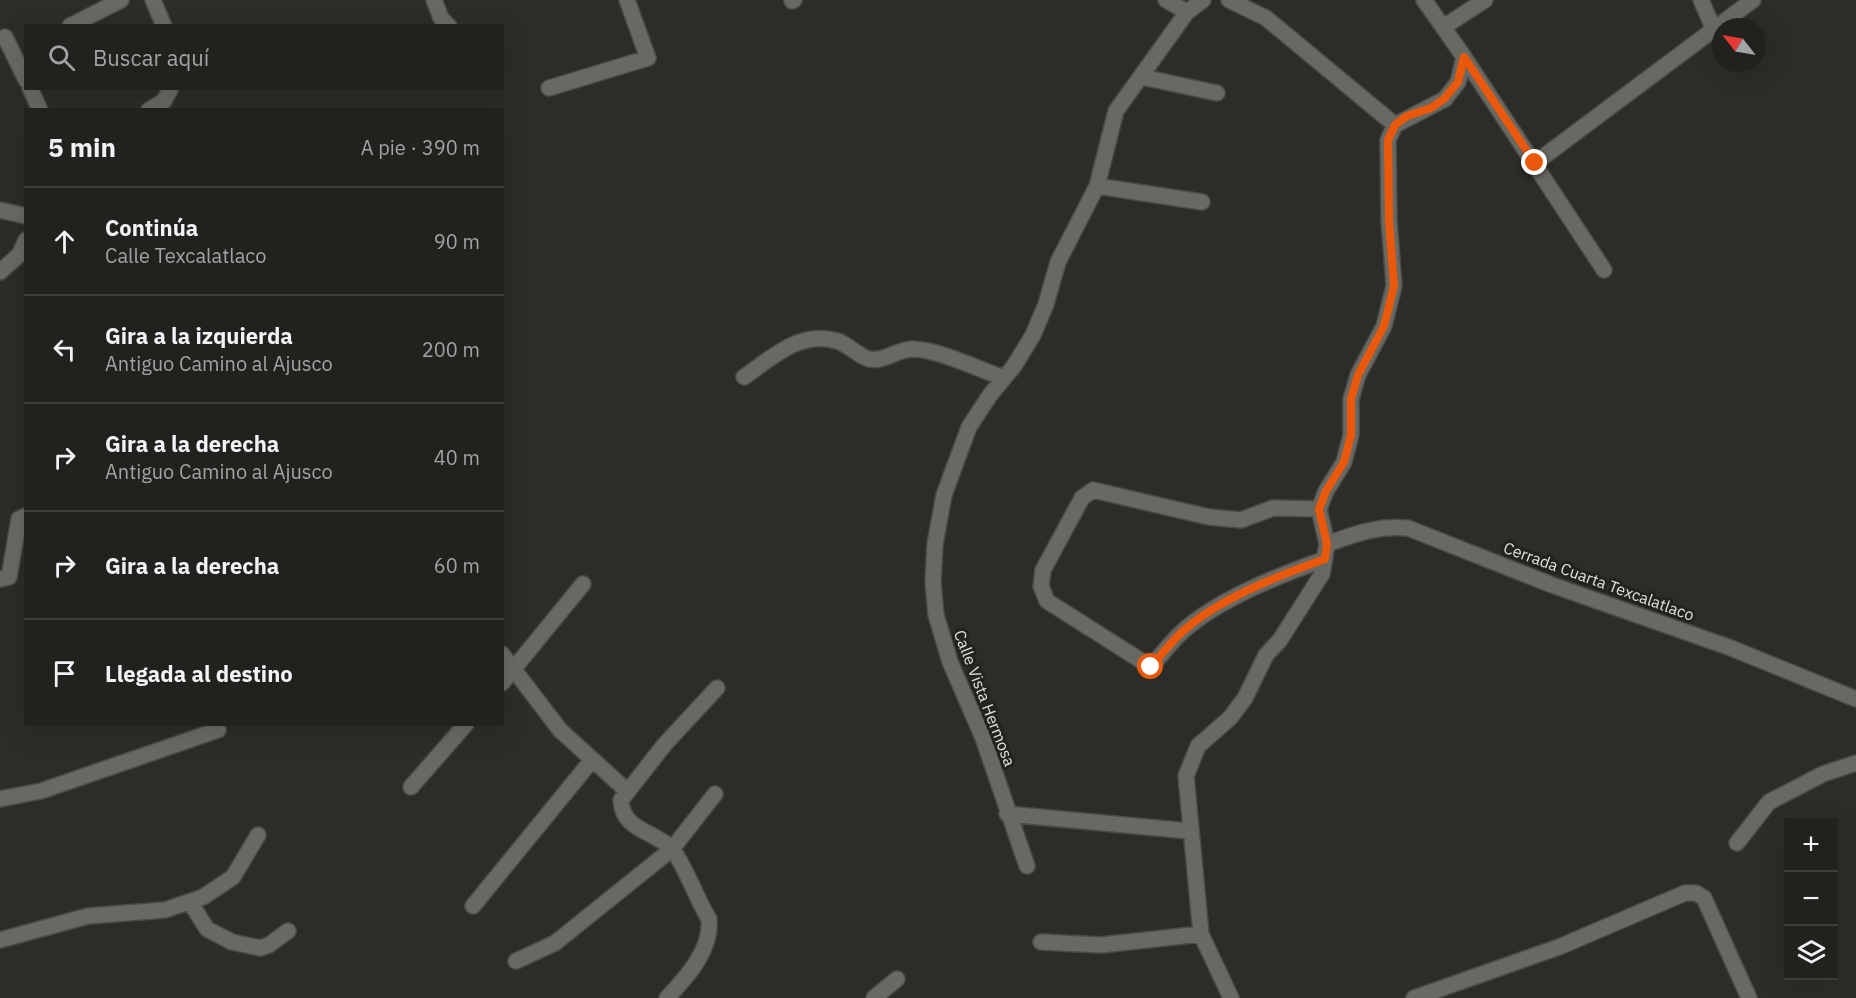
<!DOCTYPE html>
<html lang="es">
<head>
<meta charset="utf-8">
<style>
  body { margin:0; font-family:"IBM Plex Sans",sans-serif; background:#292927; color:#f1f3f6 }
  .controls { position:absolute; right:18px; bottom:18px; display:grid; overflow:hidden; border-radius:0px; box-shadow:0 6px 24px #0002 }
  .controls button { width:54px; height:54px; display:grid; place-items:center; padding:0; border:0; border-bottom:2px solid #3e3e3c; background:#21211e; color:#f1f3f6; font:30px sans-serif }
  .compass { position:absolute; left:1712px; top:18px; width:54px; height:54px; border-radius:50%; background:#21211e; box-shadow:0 6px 24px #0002; rotate:301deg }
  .stop { position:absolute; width:18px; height:18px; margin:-14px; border:4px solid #ea580c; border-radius:50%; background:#fff }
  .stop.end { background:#ea580c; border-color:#fff; box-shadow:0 2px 6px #0008 }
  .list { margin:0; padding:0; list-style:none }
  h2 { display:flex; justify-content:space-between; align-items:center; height:78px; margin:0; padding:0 24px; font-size:26px }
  h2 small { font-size:20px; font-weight:400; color:#a2a3a4 }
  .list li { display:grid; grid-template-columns:39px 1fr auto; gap:18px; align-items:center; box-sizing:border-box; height:108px; padding:0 24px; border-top:2px solid #3e3e3c }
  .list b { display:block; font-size:22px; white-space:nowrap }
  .list p { margin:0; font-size:20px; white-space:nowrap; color:#a2a3a4 }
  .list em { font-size:20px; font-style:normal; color:#a2a3a4 }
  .icon { flex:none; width:33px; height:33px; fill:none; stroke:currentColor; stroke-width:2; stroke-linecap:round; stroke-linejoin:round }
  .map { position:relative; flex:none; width:1856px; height:998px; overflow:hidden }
  .search { position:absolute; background:#21211e; box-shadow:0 6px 24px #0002; left:24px; top:24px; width:480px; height:66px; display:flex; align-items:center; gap:15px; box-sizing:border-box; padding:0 21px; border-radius:0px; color:#a2a3a4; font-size:22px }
  .panel { position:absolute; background:#21211e; box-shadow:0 6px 24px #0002; left:24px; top:108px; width:480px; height:618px; border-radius:0px }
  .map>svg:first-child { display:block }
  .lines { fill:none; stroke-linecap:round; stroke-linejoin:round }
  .minor-casing { stroke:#4a4a46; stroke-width:18 }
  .minor { stroke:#696964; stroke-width:15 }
  .route { stroke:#ea580c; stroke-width:8 }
  .labels { text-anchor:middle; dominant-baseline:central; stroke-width:6; stroke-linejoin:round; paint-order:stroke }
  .street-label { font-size:16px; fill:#e1e1de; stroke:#23221e }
</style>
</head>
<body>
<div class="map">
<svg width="1856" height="998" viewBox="0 0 1856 998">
  <rect width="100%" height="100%" fill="#2c2c28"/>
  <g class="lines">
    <!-- minor casing -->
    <g class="minor-casing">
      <path id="minor" d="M153,0L164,26
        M434,0L441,18L449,26
        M1166,0L1187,12
        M1229,0L1266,18L1395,125
        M1701,0L1714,30
        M792,1L794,0
        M70,26L121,0
        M1445,26L1485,0
        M5,37L26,80
        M1464,57L1604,270
        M1142,77L1217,93
        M30,88L40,110
        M549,88L648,58L627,0
        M149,110L164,101L171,88
        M1535,163L1753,0
        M1097,186L1202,202
        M0,210L26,216
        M0,272L19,255L26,240
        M744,377C773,357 800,330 837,341C848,344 858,356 869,359C885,362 897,349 913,349C940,350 978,369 1004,378
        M1319,509L1273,508L1241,520L1209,517L1093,490L1082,498L1043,570L1041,586L1047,601L1151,667C1161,655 1171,642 1182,632C1218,599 1280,575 1325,559
        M1327,544C1355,534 1378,525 1408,528L1552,585L1731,648L1856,699
        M0,579L9,577L19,519L26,516
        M502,654L560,730L626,790
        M502,683L583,584
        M411,787L466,724
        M0,799L41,791L218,730
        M1007,814L1189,831
        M1737,843L1769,802L1823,774L1856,763
        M1027,866L983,738L950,662L936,615L933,582L935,544L944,495L969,427L990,395L1014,366L1033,335L1046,304L1058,262L1097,186L1116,111L1187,12L1203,0
        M190,902L207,929L232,942L260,948L269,945L288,931
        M473,906L592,760
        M0,940L88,916L165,910L203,897L233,877L258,835
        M1041,942L1101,945L1201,934
        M516,961L555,943L672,849L715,794
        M667,998C686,978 712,950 709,919C698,902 683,861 672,849C654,830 622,831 621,800L665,744L717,688
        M874,998L897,979
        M1231,998L1201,934L1186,776L1198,746L1230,718L1245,698L1266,655L1280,640L1322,574L1327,544L1319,509L1326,491L1344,462L1351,435V399L1358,375L1384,326L1394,286L1389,220L1388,140L1395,125L1445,99L1458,82L1464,57L1424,0
        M1414,998L1559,947L1685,893H1696L1704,898L1749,998"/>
    </g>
    <!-- minor -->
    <use href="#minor" class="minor"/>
  </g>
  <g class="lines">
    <!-- route -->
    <path class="route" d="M1151,667C1161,655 1171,642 1182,632C1218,599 1280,575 1325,559L1327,544L1319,509L1326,491L1344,462L1351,435V399L1358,375L1384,326L1394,286L1389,220L1388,140L1395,125L1407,116L1431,108L1444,99L1458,82L1464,57L1535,163"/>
  </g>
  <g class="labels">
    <!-- street labels -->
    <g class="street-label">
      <text transform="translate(1599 581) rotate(20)">Cerrada Cuarta Texcalatlaco</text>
      <text transform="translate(985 698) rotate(69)">Calle Vista Hermosa</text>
    </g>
  </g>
</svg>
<div class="controls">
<button>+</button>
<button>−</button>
<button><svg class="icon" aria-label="layers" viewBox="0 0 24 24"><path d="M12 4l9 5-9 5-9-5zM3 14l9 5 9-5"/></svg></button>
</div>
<svg class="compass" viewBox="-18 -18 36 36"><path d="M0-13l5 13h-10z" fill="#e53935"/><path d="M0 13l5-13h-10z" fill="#a2a3a4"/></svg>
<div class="stop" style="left:1151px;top:667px"></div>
<div class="stop end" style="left:1535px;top:163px"></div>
<div class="search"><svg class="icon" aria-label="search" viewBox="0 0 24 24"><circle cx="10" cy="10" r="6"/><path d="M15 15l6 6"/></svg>Buscar aquí</div>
<section class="panel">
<h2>5 min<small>A pie · 390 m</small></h2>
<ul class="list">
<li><svg class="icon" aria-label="ahead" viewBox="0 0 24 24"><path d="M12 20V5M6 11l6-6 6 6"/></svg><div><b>Continúa</b><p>Calle Texcalatlaco</p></div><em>90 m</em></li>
<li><svg class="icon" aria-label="left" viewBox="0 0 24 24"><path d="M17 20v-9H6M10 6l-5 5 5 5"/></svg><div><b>Gira a la izquierda</b><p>Antiguo Camino al Ajusco</p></div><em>200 m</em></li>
<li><svg class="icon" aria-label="right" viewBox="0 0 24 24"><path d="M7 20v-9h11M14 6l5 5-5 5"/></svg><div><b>Gira a la derecha</b><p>Antiguo Camino al Ajusco</p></div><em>40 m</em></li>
<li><svg class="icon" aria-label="right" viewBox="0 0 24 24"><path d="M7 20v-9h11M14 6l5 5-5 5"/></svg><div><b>Gira a la derecha</b></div><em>60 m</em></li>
<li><svg class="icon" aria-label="arrive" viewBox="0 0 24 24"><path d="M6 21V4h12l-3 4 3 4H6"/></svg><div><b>Llegada al destino</b></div></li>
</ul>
</section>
</div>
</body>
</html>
